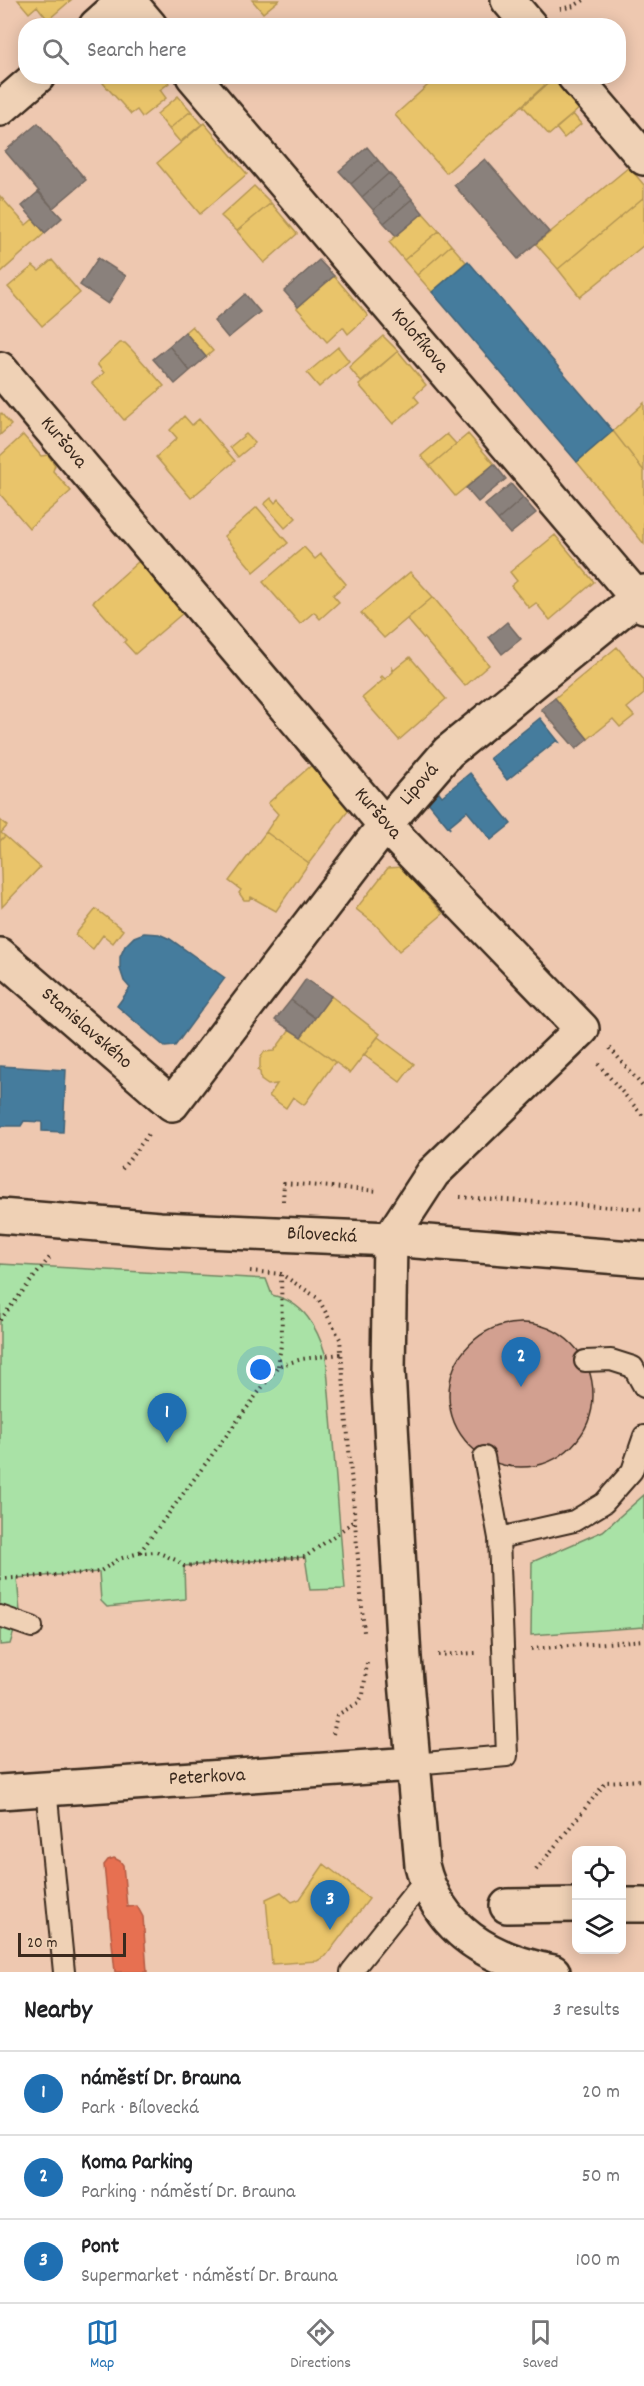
<!DOCTYPE html>
<html lang="en">
<head>
<meta charset="utf-8">
<style>
  body { margin:0; font-family:Dekko,sans-serif; background:#f6f6f6; color:#202124 }
  .controls { position:absolute; right:18px; bottom:18px; display:grid; overflow:hidden; border-radius:12px; box-shadow:0 3px 15px #0003 }
  .controls button { width:54px; height:54px; display:grid; place-items:center; padding:0; border:0; border-bottom:2px solid #e0e0e0; background:#fff; color:#202124; font:30px sans-serif }
  .scale { position:absolute; left:18px; bottom:15px; width:108px; box-sizing:border-box; padding-left:6px; border:3px solid #3b2a1e; border-top:0; font-size:16px; line-height:21px; white-space:nowrap; color:#3b2a1e; -webkit-text-stroke:4px #efd1b5; paint-order:stroke }
  .you { position:absolute; left:261px; top:1370px; width:21px; height:21px; margin:-15px; border:4px solid #fff; border-radius:50%; background:#1a73e8; box-shadow:0 0 0 9px #1a73e833 }
  .badge { display:grid; place-items:center; width:39px; height:39px; border-radius:50%; background:#1f6fb2; color:#fff; font-size:20px; font-weight:700 }
  .pin { position:absolute; translate:-50% -50px; filter:drop-shadow(0 2px 3px #0008) }
  .pin::after { content:''; position:absolute; top:32px; width:21px; height:18px; background:inherit; clip-path:polygon(0 0,100% 0,50% 100%) }
  .list { margin:0; padding:0; list-style:none }
  h2 { display:flex; justify-content:space-between; align-items:center; height:78px; margin:0; padding:0 24px; font-size:26px }
  h2 small { font-size:20px; font-weight:400; color:#757577 }
  .list li { display:grid; grid-template-columns:39px 1fr auto; gap:18px; align-items:center; box-sizing:border-box; height:84px; padding:0 24px; border-top:2px solid #e0e0e0 }
  .list b { display:block; font-size:22px; white-space:nowrap }
  .list p { margin:0; font-size:20px; white-space:nowrap; color:#757577 }
  .list em { font-size:20px; font-style:normal; color:#757577 }
  .icon { flex:none; width:33px; height:33px; fill:none; stroke:currentColor; stroke-width:2; stroke-linecap:round; stroke-linejoin:round }
  .map { position:relative; flex:none; width:644px; height:1972px; overflow:hidden }
  .search { position:absolute; background:#fff; box-shadow:0 3px 15px #0003; left:18px; right:18px; top:18px; height:66px; display:flex; align-items:center; gap:15px; box-sizing:border-box; padding:0 21px; border-radius:24px; color:#757577; font-size:22px }
  .sheet { height:330px; background:#fff }
  nav { display:flex; justify-content:space-around; align-items:center; box-sizing:border-box; height:84px; border-top:2px solid #e0e0e0; background:#fff; font-size:16px; color:#757577 }
  nav a { display:grid; justify-items:center; gap:3px }
  nav .on { color:#1f6fb2 }
  .map>svg:first-child { display:block }
  .green { fill:#a9e2a6; stroke:#728662; stroke-width:1.5 }
  .homes { fill:#e9c46a; stroke:#b59653; stroke-width:1.5 }
  .shops { fill:#e76f51; stroke:#b35a42; stroke-width:1.5 }
  .public { fill:#457b9d; stroke:#426377; stroke-width:1.5 }
  .industry { fill:#8a817c; stroke:#726760; stroke-width:1.5 }
  .building { fill:#d2a090; stroke:#3b2a1e; stroke-width:1.5 }
  .lines { fill:none; stroke-linecap:round; stroke-linejoin:round }
  .lane-casing { stroke:#3b2a1e; stroke-width:24 }
  .street-casing { stroke:#3b2a1e; stroke-width:38 }
  .secondary-casing { stroke:#3b2a1e; stroke-width:38 }
  .path { stroke:#3b2a1e; stroke-width:4; stroke-dasharray:1.5 4.5; stroke-linecap:butt }
  .lane { stroke:#efd1b5; stroke-width:20 }
  .street { stroke:#efd1b5; stroke-width:33 }
  .secondary { stroke:#efd1b5; stroke-width:33 }
  .labels { text-anchor:middle; dominant-baseline:central; stroke-width:6; stroke-linejoin:round; paint-order:stroke }
  .street-label { font-size:20px; fill:#3b2a1e; stroke:#efd1b5 }
</style>
</head>
<body>
<div class="map">
<svg width="644" height="1972" viewBox="0 0 644 1972">
  <rect width="100%" height="100%" fill="#eec8b0"/>
  <filter id="ink" filterUnits="userSpaceOnUse"><feTurbulence type="fractalNoise" baseFrequency=".0167" numOctaves="2"/><feDisplacementMap in="SourceGraphic" scale="12" xChannelSelector="R" yChannelSelector="G"/><feConvolveMatrix kernelMatrix="1 2 1 2 8 2 1 2 1" color-interpolation-filters="sRGB"/></filter>
  <g filter="url(#ink)">
    <!-- green -->
    <path class="green" d="M0,1264L266,1279L272,1295C304,1302 317,1327 326,1356L345,1589L310,1590L305,1557L184,1566L185,1599L107,1607L101,1601L99,1572L17,1578L20,1612L10,1644L0,1645Z
      M644,1495V1627L531,1635L532,1562L603,1531Z"/>
    <!-- homes -->
    <path class="homes" d="M18,0H71L48,20L37,6L29,13Z
      M252,0H279L263,13Z
      M111,76H164L169,83L160,90L166,98L142,117L137,110L131,114L103,83Z
      M438,76H552L553,78L446,173L395,115Z
      M554,78L580,108L549,135L523,106Z
      M178,96L191,111L169,129L157,114Z
      M191,111L202,124L180,142L169,129Z
      M573,114L581,124L564,138L556,128Z
      M204,123L247,174L200,214L157,163Z
      M629,167L644,185V197L558,269L536,244Z
      M254,186L271,203L237,231L221,216Z
      M0,196L26,225L33,219L45,233L0,273Z
      M644,197V245L580,297L558,269Z
      M271,203L297,234L264,263L237,231Z
      M423,213L439,231L404,260L389,242Z
      M439,231L451,245L417,275L404,260Z
      M451,245L466,262L432,292L417,275Z
      M52,260L80,293L42,326L8,287L33,266L39,271Z
      M334,276L368,316L348,334L343,327L327,342L297,308Z
      M192,326L213,351L206,357L185,332Z
      M383,336L398,351L361,382L349,367Z
      M120,343H125L132,350L164,386L124,420L92,383L104,373L97,364Z
      M338,347L349,361L319,387L307,373Z
      M398,351L426,385L414,396L419,402L393,424L359,385Z
      M644,403V471L613,431Z
      M1,413L11,425L0,435V414Z
      M184,416L192,425L199,419L235,461L191,498L156,457L177,438L170,430Z
      M613,431L644,471V544L577,462Z
      M246,434L255,443L238,457L230,447Z
      M447,434L456,444L430,466L421,456Z
      M468,434L494,464L455,496L430,466Z
      M23,435L41,456L48,455L55,465L53,471L71,491L29,528L0,494V456Z
      M271,498L275,503L279,499L296,518L285,528L264,504Z
      M257,507L288,543L254,572L224,536Z
      M555,535L594,582L550,620L536,603L529,608L511,586L517,581L510,572Z
      M304,547L315,559L321,554L346,584L333,595L339,602L320,619L314,612L300,624L263,582Z
      M139,561L183,613L135,654L124,642L126,640L93,602Z
      M410,572L433,597L384,638L361,613Z
      M433,597L489,665L465,686L407,619Z
      M617,647L644,680V694L627,708L634,716L620,727L613,719L588,739L555,698Z
      M410,657L446,699L399,740L362,698L383,680L380,678L382,676L385,679L393,672L392,668L394,670Z
      M313,764L351,807L309,863L266,832L278,814L268,803Z
      M0,820L7,826L1,833L5,836L0,841Z
      M266,832L309,863L276,911L251,897L249,900H244L239,893L241,890L229,881Z
      M5,836L40,867L2,907L0,841Z
      M402,867L443,914L399,951L375,924L356,909L388,868Z
      M96,909L123,930L113,943L103,935L93,949L75,935Z
      M331,996L380,1034L350,1073L301,1037Z
      M290,1029L335,1062L304,1105L293,1097L286,1108L269,1096L277,1084L268,1085L261,1080L260,1072L257,1070L260,1067V1059L264,1052L274,1051Z
      M378,1037L414,1064L400,1082L364,1055Z
      M324,1864L369,1899L326,1956L317,1961L272,1964L266,1899L281,1892L292,1902L300,1899Z"/>
    <!-- shops -->
    <path class="shops" d="M114,1858L120,1861L123,1865L127,1907L137,1906L143,1917L147,1972H115L104,1865L108,1860Z"/>
    <!-- public -->
    <path class="public" d="M468,261L613,431L577,462L432,292Z
      M540,718L559,742L556,741L507,780L490,758Z
      M470,773L511,824L491,840L467,811L449,826L450,829L427,801L439,792L442,796Z
      M144,933L159,934L170,939L225,978L175,1046L165,1047L117,1006L130,988L124,981L120,969V957L125,946L134,937Z
      M0,1066L66,1070L63,1132L42,1131V1122L24,1121L21,1126H0Z"/>
    <!-- industry -->
    <path class="industry" d="M38,123L86,180L53,208L5,151Z
      M367,147L378,160L351,184L339,171Z
      M485,159L549,232L518,259L454,185Z
      M378,160L389,173L362,197L351,184Z
      M389,173L401,186L373,210L362,197Z
      M401,186L412,199L384,223L373,210Z
      M38,192L62,218L45,233L22,206Z
      M412,199L423,213L396,236L384,223Z
      M98,258L126,276L108,304L80,285Z
      M319,260L334,276L298,307L284,291Z
      M245,294L260,312L228,338L214,321Z
      M185,332L206,357L190,371L169,346Z
      M169,346L190,371L175,384L153,359Z
      M494,464L506,479L478,502L466,488Z
      M511,484L523,498L498,520L485,505Z
      M523,498L536,513L510,534L498,520Z
      M507,622L521,639L502,654L489,637Z
      M555,698L588,739L576,749L541,709Z
      M306,979L331,996L315,1018L291,1000Z
      M291,1000L315,1018L301,1037L275,1020Z"/>
    <!-- building -->
    <path class="building" d="M449 1395a72 72 0 1 1 144 0a72 72 0 1 1-144 0Z"/>
    <g class="lines">
      <!-- lane casing -->
      <g class="lane-casing">
        <path id="lane" d="M585,1361L611,1360L633,1367L644,1387
          M499,1538L574,1521L604,1503L632,1471L644,1436
          M0,1616L32,1627
          M413,1764L507,1756L499,1538L484,1457
          M46,1788L64,1972
          M351,1972L426,1878"/>
      </g>
      <!-- street casing -->
      <g class="street-casing">
        <path id="street" d="M128,0L150,26
          M508,0L530,26
          M96,26L125,0
          M193,76L644,606
          M574,76L644,158
          M0,109L38,76
          M0,369L385,825L582,1029L433,1173L390,1239L388,1371L404,1658L422,1865C438,1931 491,1960 553,1972
          M0,955L172,1104L385,825L448,752L644,592
          M0,1792L413,1764
          M622,1905H644
          M507,1906L576,1905"/>
      </g>
      <!-- secondary casing -->
      <g class="secondary-casing">
        <path id="secondary" d="M0,1216L160,1229L390,1239L644,1259"/>
      </g>
      <!-- path -->
      <path class="path" d="M560,9L574,6L584,0
        M610,1048L644,1088
        M598,1064L644,1117
        M122,1169L151,1131
        M460,1197L644,1209
        M283,1201L284,1183L378,1191
        M250,1271L281,1274L318,1298L340,1339L364,1632
        M0,1320L50,1257
        M278,1366L282,1338L281,1271
        M140,1552L278,1366L302,1359L341,1354
        M0,1579L99,1572L119,1559L139,1553L157,1552L178,1561L184,1566L305,1557L353,1522
        M531,1649L644,1640
        M438,1655L476,1653
        M333,1734L337,1715L358,1703L363,1695L367,1663
        M536,1870L606,1782L644,1780"/>
      <!-- lane -->
      <use href="#lane" class="lane"/>
      <!-- street -->
      <use href="#street" class="street"/>
      <!-- secondary -->
      <use href="#secondary" class="secondary"/>
    </g>
  </g>
  <g class="labels">
    <!-- street labels -->
    <g class="street-label">
      <text transform="translate(419 341) rotate(50)">Kolofíkova</text>
      <text transform="translate(63 443) rotate(50)">Kuršova</text>
      <text transform="translate(420 785) rotate(-49)">Lipová</text>
      <text transform="translate(377 814) rotate(49)">Kuršova</text>
      <text transform="translate(86 1029) rotate(41)">Stanislavského</text>
      <text transform="translate(322 1236) rotate(3)">Bílovecká</text>
      <text transform="translate(207 1778) rotate(-3)">Peterkova</text>
    </g>
  </g>
</svg>
<div class="controls">
<button><svg class="icon" aria-label="locate" viewBox="0 0 24 24"><circle cx="12" cy="12" r="6"/><path d="M12 2v4M12 18v4M2 12h4M18 12h4"/></svg></button>
<button><svg class="icon" aria-label="layers" viewBox="0 0 24 24"><path d="M12 4l9 5-9 5-9-5zM3 14l9 5 9-5"/></svg></button>
</div>
<div class="scale">20 m</div>
<div class="you"></div>
<div class="pin badge" style="left:167px;top:1443px">1</div>
<div class="pin badge" style="left:521px;top:1387px">2</div>
<div class="pin badge" style="left:330px;top:1930px">3</div>
<div class="search"><svg class="icon" aria-label="search" viewBox="0 0 24 24"><circle cx="10" cy="10" r="6"/><path d="M15 15l6 6"/></svg>Search here</div>
</div>
<section class="sheet">
<h2>Nearby<small>3 results</small></h2>
<ul class="list">
<li><span class="badge">1</span><div><b>náměstí Dr. Brauna</b><p>Park · Bílovecká</p></div><em>20 m</em></li>
<li><span class="badge">2</span><div><b>Koma Parking</b><p>Parking · náměstí Dr. Brauna</p></div><em>50 m</em></li>
<li><span class="badge">3</span><div><b>Pont</b><p>Supermarket · náměstí Dr. Brauna</p></div><em>100 m</em></li>
</ul>
</section>
<nav>
<a class="on"><svg class="icon" aria-label="map" viewBox="0 0 24 24"><path d="M3 6l6-2 6 2 6-2v14l-6 2-6-2-6 2zM9 4v14M15 6v14"/></svg>Map</a>
<a><svg class="icon" aria-label="directions" viewBox="0 0 24 24"><path d="M12 3l9 9-9 9-9-9zM9 14v-3h6M13 9l2 2-2 2"/></svg>Directions</a>
<a><svg class="icon" aria-label="saved" viewBox="0 0 24 24"><path d="M7 4h10v16l-5-4-5 4z"/></svg>Saved</a>
</nav>
</body>
</html>
